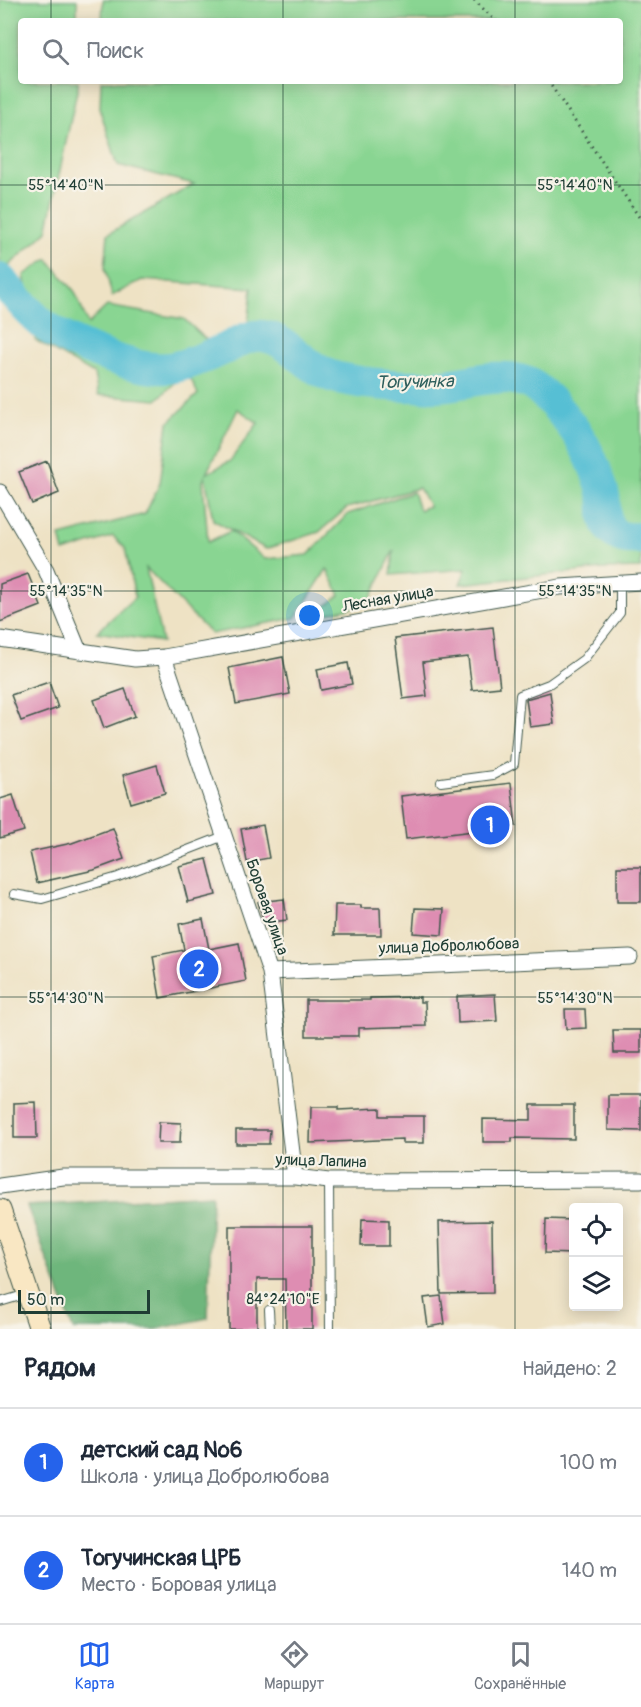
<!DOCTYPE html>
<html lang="ru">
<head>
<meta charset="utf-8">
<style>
  body { margin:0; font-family:Pangolin,sans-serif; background:#f6f6f7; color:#1f2937 }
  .controls { position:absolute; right:18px; bottom:18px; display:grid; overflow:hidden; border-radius:6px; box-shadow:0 3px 15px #0003 }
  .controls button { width:54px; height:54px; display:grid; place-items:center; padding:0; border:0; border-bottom:2px solid #e0e1e3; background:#fff; color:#1f2937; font:30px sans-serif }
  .scale { position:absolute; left:18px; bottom:15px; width:132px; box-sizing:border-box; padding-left:6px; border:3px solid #1f3d34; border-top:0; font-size:16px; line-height:21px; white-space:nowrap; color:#1f3d34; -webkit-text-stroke:4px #f7f3e8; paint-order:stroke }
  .you { position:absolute; left:310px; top:616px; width:21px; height:21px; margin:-15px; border:4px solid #fff; border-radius:50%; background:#1a73e8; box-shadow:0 0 0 9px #1a73e833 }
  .badge { display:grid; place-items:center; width:39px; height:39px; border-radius:50%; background:#2563eb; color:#fff; font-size:20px; font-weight:700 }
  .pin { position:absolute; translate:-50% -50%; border:3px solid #fff; box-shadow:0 2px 6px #0006 }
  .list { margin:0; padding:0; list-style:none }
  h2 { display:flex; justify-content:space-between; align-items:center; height:78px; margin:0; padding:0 24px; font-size:26px }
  h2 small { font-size:20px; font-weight:400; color:#747a83 }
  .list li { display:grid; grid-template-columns:39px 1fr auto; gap:18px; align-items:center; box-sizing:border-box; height:108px; padding:0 24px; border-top:2px solid #e0e1e3 }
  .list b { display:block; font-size:22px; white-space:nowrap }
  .list p { margin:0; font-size:20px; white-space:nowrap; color:#747a83 }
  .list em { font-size:20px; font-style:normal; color:#747a83 }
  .icon { flex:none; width:33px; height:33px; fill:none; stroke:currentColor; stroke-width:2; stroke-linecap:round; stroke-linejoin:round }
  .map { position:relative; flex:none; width:641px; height:1329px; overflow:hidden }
  .search { position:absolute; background:#fff; box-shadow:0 3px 15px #0003; left:18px; right:18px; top:18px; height:66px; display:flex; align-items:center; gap:15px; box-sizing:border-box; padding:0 21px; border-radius:6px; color:#747a83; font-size:22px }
  .sheet { height:294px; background:#fff }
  nav { display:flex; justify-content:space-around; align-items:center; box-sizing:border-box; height:84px; border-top:2px solid #e0e1e3; background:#fff; font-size:16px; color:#747a83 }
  nav a { display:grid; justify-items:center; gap:3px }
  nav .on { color:#2563eb }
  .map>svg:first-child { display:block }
  .green { fill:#89d592; stroke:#548963; stroke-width:1.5; fill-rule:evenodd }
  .forest { fill:#6eb67c; stroke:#467a58; stroke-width:1.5 }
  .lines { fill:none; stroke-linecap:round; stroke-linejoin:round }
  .river { stroke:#57bfd4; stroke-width:32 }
  .building { fill:#de8db2 }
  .lane-casing { stroke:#3e564a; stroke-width:10 }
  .street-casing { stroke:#3e564a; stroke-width:17 }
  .secondary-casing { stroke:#3e564a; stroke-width:23 }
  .path { stroke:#3e564a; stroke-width:3; stroke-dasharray:1.5 4.5; stroke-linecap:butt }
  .lane { stroke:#fff; stroke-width:8 }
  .street { stroke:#fff; stroke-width:15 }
  .secondary { stroke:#f9e7c3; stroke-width:21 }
  .ticks { fill:none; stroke:#1f3d34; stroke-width:1.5; stroke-opacity:0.45 }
  .labels { text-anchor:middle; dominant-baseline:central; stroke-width:4.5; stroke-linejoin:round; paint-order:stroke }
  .street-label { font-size:16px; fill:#1f3d34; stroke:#f7f3e8 }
  .water-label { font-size:18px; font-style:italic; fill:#2d5e5c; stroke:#f7f3e8 }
  .ticks-label { font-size:15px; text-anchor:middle; fill:#1f3d34; stroke:#f7f3e8; stroke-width:4.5; stroke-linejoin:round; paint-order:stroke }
</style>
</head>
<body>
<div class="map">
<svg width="641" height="1329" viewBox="0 0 641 1329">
  <rect width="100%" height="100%" fill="#f7f3e8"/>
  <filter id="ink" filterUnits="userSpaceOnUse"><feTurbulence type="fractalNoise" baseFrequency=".0167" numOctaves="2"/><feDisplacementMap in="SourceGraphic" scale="12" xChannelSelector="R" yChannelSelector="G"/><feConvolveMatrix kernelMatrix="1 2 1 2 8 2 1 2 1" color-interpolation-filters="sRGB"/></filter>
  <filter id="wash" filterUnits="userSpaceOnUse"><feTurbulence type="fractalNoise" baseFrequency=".008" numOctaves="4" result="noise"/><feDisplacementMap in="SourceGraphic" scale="24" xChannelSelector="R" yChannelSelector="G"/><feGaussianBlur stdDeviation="1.35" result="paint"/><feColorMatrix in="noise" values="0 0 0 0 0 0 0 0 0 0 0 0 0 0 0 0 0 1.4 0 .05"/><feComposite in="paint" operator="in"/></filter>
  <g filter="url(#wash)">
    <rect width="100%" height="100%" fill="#eee2c4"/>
    <!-- green -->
    <path class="green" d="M0,0H77V21H21V81H78V86L47,231L0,274Z
      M103,0H641V568L603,569L460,584L466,569L391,575L394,550L368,604L311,617L340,595L327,569L295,618L211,634L146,568L162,642L97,632L135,597L125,548L113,536L64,552L60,536L145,514L160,483L168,423L198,394L187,371L157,400L98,395L94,374L35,340L24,275L48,259L75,292L88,324L107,306L184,319L211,344L248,325L252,288L142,280L112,296L105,268L108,234L194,184L118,165L100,110L101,81H620V21H102ZM238,409L258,423L230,461L206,474ZM205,476L213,520L266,549L319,532L347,508L419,488L429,506L419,510L413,492L348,514L308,555L265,559L231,531L208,542L203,481Z"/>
    <!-- forest -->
    <path class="forest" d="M212,1195L208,1318L157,1329H73L27,1206Z"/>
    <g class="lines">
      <!-- river -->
      <path class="river" d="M0,279C14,294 28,313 44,325C72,345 141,375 175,367C190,364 208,356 222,350C233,346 243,337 255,336C287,333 305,371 338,378C370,385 404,387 437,386C467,384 496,371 526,382C545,389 574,427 584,445C592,460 600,479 604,496C606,506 603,518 609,527C616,539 629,539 641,538"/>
    </g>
    <g id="blocks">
      <!-- building -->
      <path class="building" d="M47,461L59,493L32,504L19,472Z
        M28,574L41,606L0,622V584Z
        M493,627L500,687L472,690L468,657L423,662L427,696L403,699L395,638Z
        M283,657L290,694L236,704L229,668Z
        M348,663L352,684L321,690L317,669Z
        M49,682L58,708L21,721L11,695Z
        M125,689L135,716L104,728L94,700Z
        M550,692L554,724L530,727L526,699Z
        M157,765L165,793L131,803L123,775Z
        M511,783L516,826L406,839L401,796Z
        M13,795L24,831L0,838V799Z
        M263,825L269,858L247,862L241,829Z
        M113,828L124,859L94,870L37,883L30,852L72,843Z
        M207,859L216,895L188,902L179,866Z
        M617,867H641V902H617Z
        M284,899L287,920L264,923L258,902Z
        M335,905H361V908H380L381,935H334Z
        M415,908L444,909L442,935L413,933Z
        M203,919L209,949L239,943L246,981L160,998L153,956L184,950L179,924Z
        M495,994L497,1021L458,1023L457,996Z
        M420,997V1002H425L426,1026L359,1028V1036H306V1000H370V998Z
        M565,1009H585L586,1028L566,1029Z
        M613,1030H641V1053H614Z
        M608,1095H641V1131L608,1130Z
        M36,1102L37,1138H14V1103Z
        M531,1105H574V1139L512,1138V1142H483V1119L531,1120Z
        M311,1107H338V1110L380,1108V1116H424V1143H402V1139L310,1143Z
        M159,1122L181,1123L180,1143H158Z
        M236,1130H270L269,1144H236Z
        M362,1219L389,1220V1246H361Z
        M546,1219L573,1220V1254L545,1253Z
        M492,1221L493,1293L441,1294L439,1222Z
        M229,1226H312V1329H286L285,1279H257V1329H229Z
        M441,1296L445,1324L428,1327L424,1298Z"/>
    </g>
  </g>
  <g filter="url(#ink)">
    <use href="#blocks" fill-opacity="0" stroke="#3e564a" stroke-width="1.5"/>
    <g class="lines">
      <!-- lane casing -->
      <g class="lane-casing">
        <path id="lane" d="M441,782L493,775L514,764L520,695L549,684L584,659L620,613V583
          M14,894L42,899L118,877L224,836
          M329,1181L330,1329
          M0,1302L27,1294
          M269,1310L270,1329"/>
      </g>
      <!-- street casing -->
      <g class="street-casing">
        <path id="street" d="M0,492L46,570L79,651
          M0,639L135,659L164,657L560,587L641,582
          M164,657L270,972L295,1177
          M270,972L630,957
          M0,1186L63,1177H295L329,1181L641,1180"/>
      </g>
      <!-- secondary casing -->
      <g class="secondary-casing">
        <path id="secondary" d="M0,1210L40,1329"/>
      </g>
      <!-- path -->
      <path class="path" d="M474,0L496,21
        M548,81L641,220"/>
      <!-- lane -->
      <use href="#lane" class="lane"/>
      <!-- street -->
      <use href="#street" class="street"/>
      <!-- secondary -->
      <use href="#secondary" class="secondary"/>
    </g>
  </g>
  <!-- ticks -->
  <path class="ticks" d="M51,0V21M283,0V21M515,0V21M51,81V1329M283,81V1329M515,81V1329M0,185H641M0,591H641M0,997H641"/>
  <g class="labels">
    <!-- street labels -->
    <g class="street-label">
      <text transform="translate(388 599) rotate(-10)">Лесная улица</text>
      <text transform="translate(267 907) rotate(71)">Боровая улица</text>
      <text transform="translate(449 946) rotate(-2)">улица Добролюбова</text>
      <text transform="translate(321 1161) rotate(2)">улица Лапина</text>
    </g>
    <!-- water labels -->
    <g class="water-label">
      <text transform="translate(415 382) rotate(-1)">Тогучинка</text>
    </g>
  </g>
  <g class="ticks-label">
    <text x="66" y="190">55°14'40"N</text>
    <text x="575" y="190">55°14'40"N</text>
    <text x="66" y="596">55°14'35"N</text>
    <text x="575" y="596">55°14'35"N</text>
    <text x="66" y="1003">55°14'30"N</text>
    <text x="575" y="1003">55°14'30"N</text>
    <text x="283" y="1304">84°24'10"E</text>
  </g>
</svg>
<div class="controls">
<button><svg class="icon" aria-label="locate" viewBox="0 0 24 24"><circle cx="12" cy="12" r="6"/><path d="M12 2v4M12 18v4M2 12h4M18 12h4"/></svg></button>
<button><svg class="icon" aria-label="layers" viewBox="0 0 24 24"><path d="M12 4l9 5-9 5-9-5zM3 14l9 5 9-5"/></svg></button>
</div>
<div class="scale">50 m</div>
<div class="you"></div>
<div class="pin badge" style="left:490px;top:825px">1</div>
<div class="pin badge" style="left:199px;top:969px">2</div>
<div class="search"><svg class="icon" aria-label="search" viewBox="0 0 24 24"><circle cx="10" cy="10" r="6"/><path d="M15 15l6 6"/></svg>Поиск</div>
</div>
<section class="sheet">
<h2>Рядом<small>Найдено: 2</small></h2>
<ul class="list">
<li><span class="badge">1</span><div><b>детский сад №6</b><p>Школа · улица Добролюбова</p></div><em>100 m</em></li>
<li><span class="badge">2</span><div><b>Тогучинская ЦРБ</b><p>Место · Боровая улица</p></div><em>140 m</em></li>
</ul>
</section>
<nav>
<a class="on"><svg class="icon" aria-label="map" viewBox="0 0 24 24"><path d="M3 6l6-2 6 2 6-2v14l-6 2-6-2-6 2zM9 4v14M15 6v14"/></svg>Карта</a>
<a><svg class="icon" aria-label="directions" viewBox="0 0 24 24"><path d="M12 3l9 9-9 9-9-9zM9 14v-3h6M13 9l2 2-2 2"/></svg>Маршрут</a>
<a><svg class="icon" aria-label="saved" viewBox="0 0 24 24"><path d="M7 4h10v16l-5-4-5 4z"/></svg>Сохранённые</a>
</nav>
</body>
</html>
